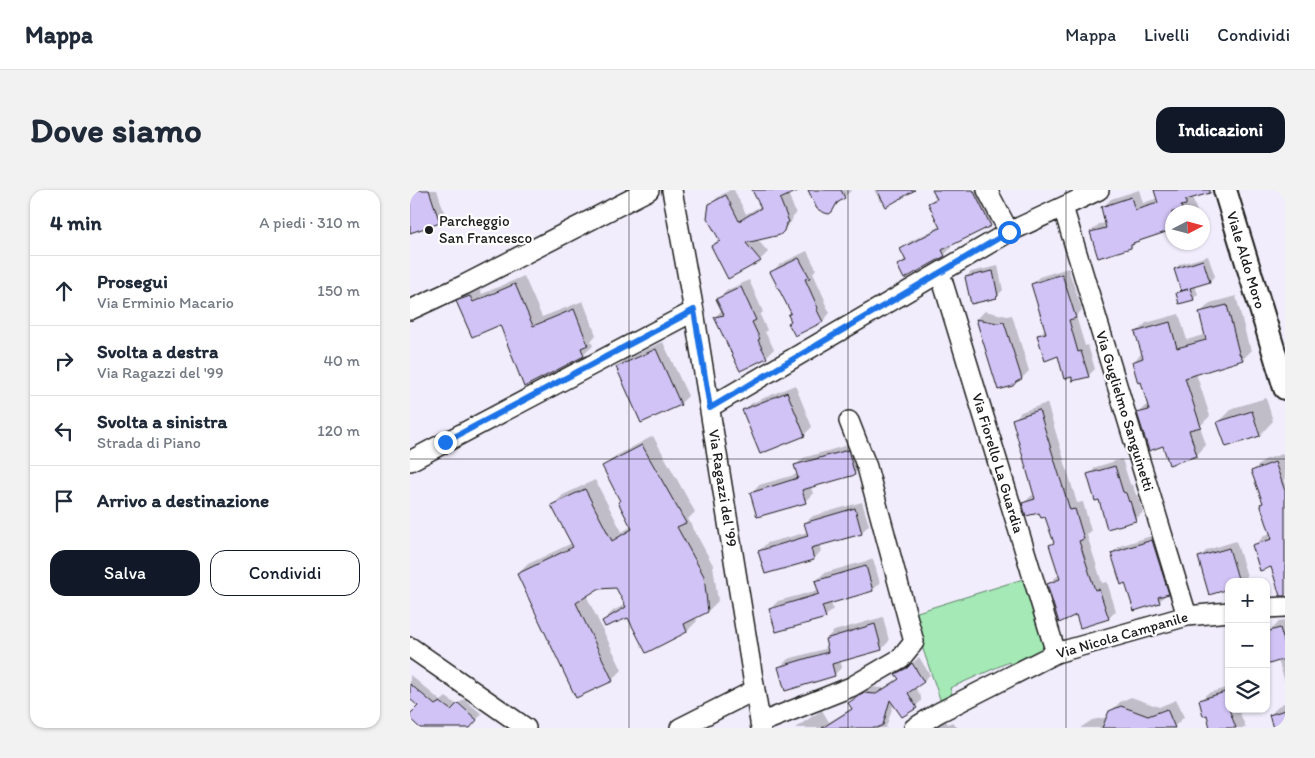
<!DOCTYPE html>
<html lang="it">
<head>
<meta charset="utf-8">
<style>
  body { margin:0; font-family:Itim,sans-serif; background:#f2f2f3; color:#1f2937 }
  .controls { position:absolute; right:15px; bottom:15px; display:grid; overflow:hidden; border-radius:10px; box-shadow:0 1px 4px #0004 }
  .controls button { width:45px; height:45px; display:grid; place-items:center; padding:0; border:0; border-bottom:1px solid #e0e1e3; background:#fff; color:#1f2937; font:25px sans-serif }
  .compass { position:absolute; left:755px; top:15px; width:45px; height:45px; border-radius:50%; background:#fff; box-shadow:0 1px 4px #0004; rotate:84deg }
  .stop { position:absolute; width:15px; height:15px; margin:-11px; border:4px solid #1a73e8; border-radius:50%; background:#fff }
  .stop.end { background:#1a73e8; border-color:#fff; box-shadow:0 1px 5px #0008 }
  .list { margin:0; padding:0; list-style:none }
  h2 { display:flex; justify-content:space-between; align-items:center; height:65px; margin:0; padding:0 20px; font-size:21px }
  h2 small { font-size:16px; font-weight:400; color:#747a83 }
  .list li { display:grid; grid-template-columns:32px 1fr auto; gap:15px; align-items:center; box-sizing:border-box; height:70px; padding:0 20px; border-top:1px solid #e0e1e3 }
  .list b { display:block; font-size:19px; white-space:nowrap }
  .list p { margin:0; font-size:16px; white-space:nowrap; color:#747a83 }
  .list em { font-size:16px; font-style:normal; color:#747a83 }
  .actions { display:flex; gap:10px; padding:15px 20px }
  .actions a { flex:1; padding:11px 0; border:1px solid #111827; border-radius:15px; text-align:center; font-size:18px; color:#111827 }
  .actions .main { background:#111827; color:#fff }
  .icon { flex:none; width:28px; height:28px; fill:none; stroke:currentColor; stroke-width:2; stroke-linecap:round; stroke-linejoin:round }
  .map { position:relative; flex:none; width:875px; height:538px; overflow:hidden; border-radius:15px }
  header { display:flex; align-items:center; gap:30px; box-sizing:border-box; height:70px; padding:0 25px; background:#fff; border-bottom:1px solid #e0e1e3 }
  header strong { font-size:24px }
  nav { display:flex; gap:28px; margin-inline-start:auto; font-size:18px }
  .intro { display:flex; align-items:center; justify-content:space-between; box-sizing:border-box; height:120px; padding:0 30px }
  h1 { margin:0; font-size:35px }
  .button { padding:12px 22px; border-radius:15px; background:#111827; color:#fff; font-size:18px; font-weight:700 }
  main { display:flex; gap:30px; padding:0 30px }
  aside { flex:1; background:#fff; border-radius:15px; box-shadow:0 1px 4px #0004 }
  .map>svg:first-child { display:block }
  .green { fill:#a4e9b6; stroke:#608269 }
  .shadow { fill:#0003 }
  .building { fill:#d1c3f5; stroke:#1c1c1c }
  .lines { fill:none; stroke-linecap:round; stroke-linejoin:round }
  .minor-casing { stroke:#1c1c1c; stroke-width:22 }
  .major-casing { stroke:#1c1c1c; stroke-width:26 }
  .minor { stroke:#fff; stroke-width:19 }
  .major { stroke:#fff; stroke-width:22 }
  .route { stroke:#1a73e8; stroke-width:6 }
  .grid { fill:none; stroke:#1c1c1c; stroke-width:1; stroke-opacity:0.55 }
  .poi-dot { fill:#1c1c1c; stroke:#fff; stroke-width:2 }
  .labels { text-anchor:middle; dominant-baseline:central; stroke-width:4.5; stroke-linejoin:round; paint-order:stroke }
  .poi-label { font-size:15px; fill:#1c1c1c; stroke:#fff; text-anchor:start }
  .street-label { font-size:15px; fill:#1c1c1c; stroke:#fff }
</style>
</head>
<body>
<header>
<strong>Mappa</strong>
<nav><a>Mappa</a><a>Livelli</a><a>Condividi</a></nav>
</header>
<div class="intro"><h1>Dove siamo</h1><a class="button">Indicazioni</a></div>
<main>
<aside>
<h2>4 min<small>A piedi · 310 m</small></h2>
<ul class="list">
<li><svg class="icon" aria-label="ahead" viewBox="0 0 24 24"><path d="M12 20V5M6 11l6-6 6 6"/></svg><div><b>Prosegui</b><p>Via Erminio Macario</p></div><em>150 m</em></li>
<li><svg class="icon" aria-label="right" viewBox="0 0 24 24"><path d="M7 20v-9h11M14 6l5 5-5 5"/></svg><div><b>Svolta a destra</b><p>Via Ragazzi del '99</p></div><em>40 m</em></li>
<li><svg class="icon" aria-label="left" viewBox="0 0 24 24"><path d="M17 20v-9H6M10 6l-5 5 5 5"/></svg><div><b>Svolta a sinistra</b><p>Strada di Piano</p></div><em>120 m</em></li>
<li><svg class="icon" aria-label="arrive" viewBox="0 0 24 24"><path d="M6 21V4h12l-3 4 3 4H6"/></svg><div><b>Arrivo a destinazione</b></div></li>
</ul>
<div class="actions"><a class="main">Salva</a><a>Condividi</a></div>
</aside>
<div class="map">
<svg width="875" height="538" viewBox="0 0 875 538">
  <rect width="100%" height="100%" fill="#f1edfc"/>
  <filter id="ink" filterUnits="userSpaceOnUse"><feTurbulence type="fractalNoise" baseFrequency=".02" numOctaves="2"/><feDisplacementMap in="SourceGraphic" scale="10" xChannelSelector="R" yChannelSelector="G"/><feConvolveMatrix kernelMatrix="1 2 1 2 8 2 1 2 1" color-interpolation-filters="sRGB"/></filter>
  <g filter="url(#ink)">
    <!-- green -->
    <path class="green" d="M613,389L633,449V459L603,479L599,472L540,498L544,510L532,515L501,424Z"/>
    <!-- shadow -->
    <path class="shadow" d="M0,0H27L35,25L29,32L0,41Z
      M320,0H324L336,24L351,16L343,0H381L378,3L386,24L383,27L381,32L369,44L347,49L358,62L350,70L318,87L302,56L310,48L300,15L308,7Z
      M399,0H442L432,9L423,19Z
      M464,0H497L471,12Z
      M524,0H570L588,28L580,35L540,55L541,58L534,65L489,75L496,68L491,59L499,52L531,36L519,13L527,6Z
      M729,0L733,13L748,8L746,0H787L782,6L787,22H762V39L728,50L721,57L681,42L689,34L696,33L693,17L701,9Z
      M397,61L406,79L403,83L415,110L414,111L420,123L413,131L385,144L382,123L362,82L370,74Z
      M798,66L805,86L800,91L785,96L788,104L783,109L768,103L771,99L765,79L770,74Z
      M588,76L593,100L586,107L556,87L561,82Z
      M658,78L672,120L666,126L675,156L678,155L685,179L678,186H662L649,165L629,145L636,138L622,94L629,87Z
      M114,86L132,127L173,111L186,145L181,151L183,156L173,165L91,134L48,112L57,103L69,97L72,104Z
      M339,90L353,122L350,125L357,140L355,142L364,159L356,167L305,127L313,119L308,109L316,101Z
      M826,106L838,153L842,160L833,169L786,183L800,226L790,236L796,255L787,265L754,254L729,223L738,214L732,191L723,172L732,163L726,143L736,133L769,124L777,150L796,144L790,123L800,113Z
      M575,121L597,126L602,125L619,181L612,188L589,199L567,129Z
      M253,152L278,206L270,214L207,177L215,169Z
      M385,195L402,237L394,245L334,220L342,213Z
      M856,208L863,231L850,245L809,232L823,218Z
      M637,213L667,313L673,312L681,341L677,345L692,393L697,392L706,421L699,428L667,424L638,394L646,387L650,385L641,355L644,351L636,325L613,314L621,306L625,305L604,230L611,222Z
      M243,246L285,322L278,329L303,375L308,411L298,421L285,427L287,431L277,441L219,427L193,431L203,421L216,414L207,397L188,398L176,405L212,480L202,490L108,384L118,374L162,353L143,315L153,305L185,290L212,342L222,336L211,311L194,277L204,267Z
      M445,253L452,276L444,284L401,297L403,304L395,311L341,303L349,295L388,284L385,276L393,268Z
      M875,263V398L862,376L844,356L855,345L861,343L851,314L853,312L843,281L854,270Z
      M712,269L720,294L723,296L726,305H727L733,322L725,330L689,308L679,284L686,277Z
      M452,312L459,335L451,343L409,354L411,361L404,369L356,383L349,361L357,353L398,342L395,333L403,326Z
      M750,343L765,395L749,412L715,392L702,363L710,356Z
      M826,351L837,386L832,392H819L789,368L797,360Z
      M463,369L470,393L463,400L421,412L423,419L415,427L360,419L368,411L409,400L406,391L414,383Z
      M473,427L479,451L472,459L430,470L432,477L424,485L370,477L378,469L418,458L416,449L424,441Z
      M875,430V492L859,442L870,431Z
      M509,467L520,485L513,491L505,497L511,507V511L504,518L484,513L476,537L477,538H385L412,520L419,532L442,518L439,514L446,507L461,497L473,498L489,488L487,484L494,478L505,471Z
      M0,485L31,511L36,507L47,515L54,509L72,524L59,538H12L0,527V525L10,516L0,507Z
      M819,497V519H832L829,521L836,538H802L797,523L790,510L798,503Z
      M721,507L749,517L766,510L774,527L763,538H670L682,530L698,527L700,522L710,512Z
      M875,513V538H864L860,525L871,514Z
      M535,530L538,534L542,532L548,538H523Z"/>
    <!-- building -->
    <path class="building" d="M0,0H19L30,33L0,43Z
      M342,0H390L370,9L379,32L376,34L374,41L370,45L336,53L351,71L318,89L301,56L310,51L297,28L299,14L316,5L329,31L351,18Z
      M398,0H431L435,8L427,13L422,22L419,24L415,23L407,19Z
      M467,0H505L476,17Z
      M522,0H563L581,36L532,60L535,66L494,89L487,75L496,71L490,59L530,38L518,13L527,9Z
      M744,0H800V3L776,10V15L771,16L773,22H762V40L723,53L724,54L721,55V58L688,68L680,42L696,38L691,17L721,7L725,20L748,13Z
      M389,68L400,88L395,89L408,118L407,120L413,132L385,146L378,133L381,131L378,125L381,123L360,82Z
      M793,70L800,92L780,98L784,110L769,114L766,103L778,99L771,101L764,79Z
      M583,81L588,106L586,107L587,108L561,114L555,87Z
      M652,84L666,128L659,130L668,162L671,161L679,187L662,191V187L654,189L648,166L635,171L627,145L636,143L621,94Z
      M105,94L123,136L164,119L178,155L171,158L174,166L114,197L90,135L62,147L46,111L60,106L63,112Z
      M331,97L346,130L342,132L350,149L348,150L357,168L330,181L304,127L314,125L306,109Z
      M817,115L829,163L833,170L775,188L791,237L779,240L787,266L759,275L753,256L739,261L727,223L739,220L731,192L728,193L722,172L733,168L725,142L760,132L767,158L796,150L789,122Z
      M566,129L588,133L594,132L612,189L606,192L603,196L588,200Z
      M246,159L271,215L231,233L206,177Z
      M377,202L395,246L350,264L332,220Z
      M629,220L660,320L665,319L674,349L669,351L685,400L689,399L699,429L670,438L666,425L649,433L637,394L650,389L639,355L644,353L635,327L631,328L629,323L616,326L612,313L625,309L602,229Z
      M842,221L850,246L816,257L807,232Z
      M232,255L276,333L267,337L294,386L298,422L274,434L277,442L236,463L218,428L195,437L192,431L216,417L206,398L188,399L166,413L203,491L166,508L107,384L163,357L141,315L175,299L202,351L222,339L208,312L210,311L192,276Z
      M438,260L445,285L392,300L396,313L347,327L340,303L388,288L384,275Z
      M865,272L875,301V406H870L861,377L850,381L842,355L862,349L850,314L853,313L841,281Z
      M705,276L713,302L716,303L719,312L720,311L726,331L697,339L689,310L685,311L677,284Z
      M445,318L452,344L401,358L404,370L355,384L348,361L398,346L394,333Z
      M742,350L759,404L748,407L750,413L724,421L715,393L711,395L701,363Z
      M819,358L829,392H819V399L799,405L788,367Z
      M456,376L463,401L412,416L416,428L366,442L359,419L409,404L405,391Z
      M465,434L472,460L422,474L425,486L375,501L368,477L418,462L415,449Z
      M870,438L875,455V469L856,475V442Z
      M502,473L514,492L498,503L507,518L492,527L480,510L473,535L467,538H412L442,519L438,513L453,503L466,504L489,489L485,484L497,478Z
      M0,494L25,515L30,512L41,520L48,513L67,530L60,538H10L0,529V524L8,516L0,509Z
      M815,502L819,519L826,538H800L797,525L793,526L789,510Z
      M711,516L738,526L757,519L765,538H692L699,521Z
      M875,520V538H863L859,525Z"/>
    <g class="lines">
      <!-- minor casing -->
      <g class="minor-casing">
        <path id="minor" d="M262,0L284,121L351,538
          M577,0L599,42
          M653,17L777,426
          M530,83L646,463
          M0,120L54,95L239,0
          M300,217L599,42L689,0
          M0,271L284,121
          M856,418L875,417
          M0,457L116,538
          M350,533L441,497L491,468L504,452L457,277L439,231
          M270,538L345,500
          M504,538L528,523L646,463L777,426L819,422"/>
      </g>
      <!-- major casing -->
      <g class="major-casing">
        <path id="major" d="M815,0L875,198"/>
      </g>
      <!-- minor -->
      <use href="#minor" class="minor"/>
      <!-- major -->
      <use href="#major" class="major"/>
    </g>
  </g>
  <g class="lines" filter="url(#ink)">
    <!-- route -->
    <path class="route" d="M35,252L284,120L300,218L599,42"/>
  </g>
  <!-- grid -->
  <path class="grid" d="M219,0V538M438,0V538M656,0V538M0,269H875"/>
  <!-- markers -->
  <circle class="poi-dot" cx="19" cy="40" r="5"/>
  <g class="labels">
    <!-- poi labels -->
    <g class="poi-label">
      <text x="29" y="31">Parcheggio<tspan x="29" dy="17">San Francesco</tspan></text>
    </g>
    <!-- street labels -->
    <g class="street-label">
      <text transform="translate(836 70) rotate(73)">Viale Aldo Moro</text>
      <text transform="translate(715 221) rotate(73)">Via Guglielmo Sanguinetti</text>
      <text transform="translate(588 273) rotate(73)">Via Fiorello La Guardia</text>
      <text transform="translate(313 298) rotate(81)">Via Ragazzi del '99</text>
      <text transform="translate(712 445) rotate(-16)">Via Nicola Campanile</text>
    </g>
  </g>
</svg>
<div class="controls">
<button>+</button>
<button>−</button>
<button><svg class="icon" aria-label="layers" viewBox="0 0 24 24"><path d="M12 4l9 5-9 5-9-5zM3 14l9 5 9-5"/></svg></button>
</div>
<svg class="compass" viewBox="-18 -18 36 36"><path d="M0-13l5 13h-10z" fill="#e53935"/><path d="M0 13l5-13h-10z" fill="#747a83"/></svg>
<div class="stop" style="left:599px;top:42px"></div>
<div class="stop end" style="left:35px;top:252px"></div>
</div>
</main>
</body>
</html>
